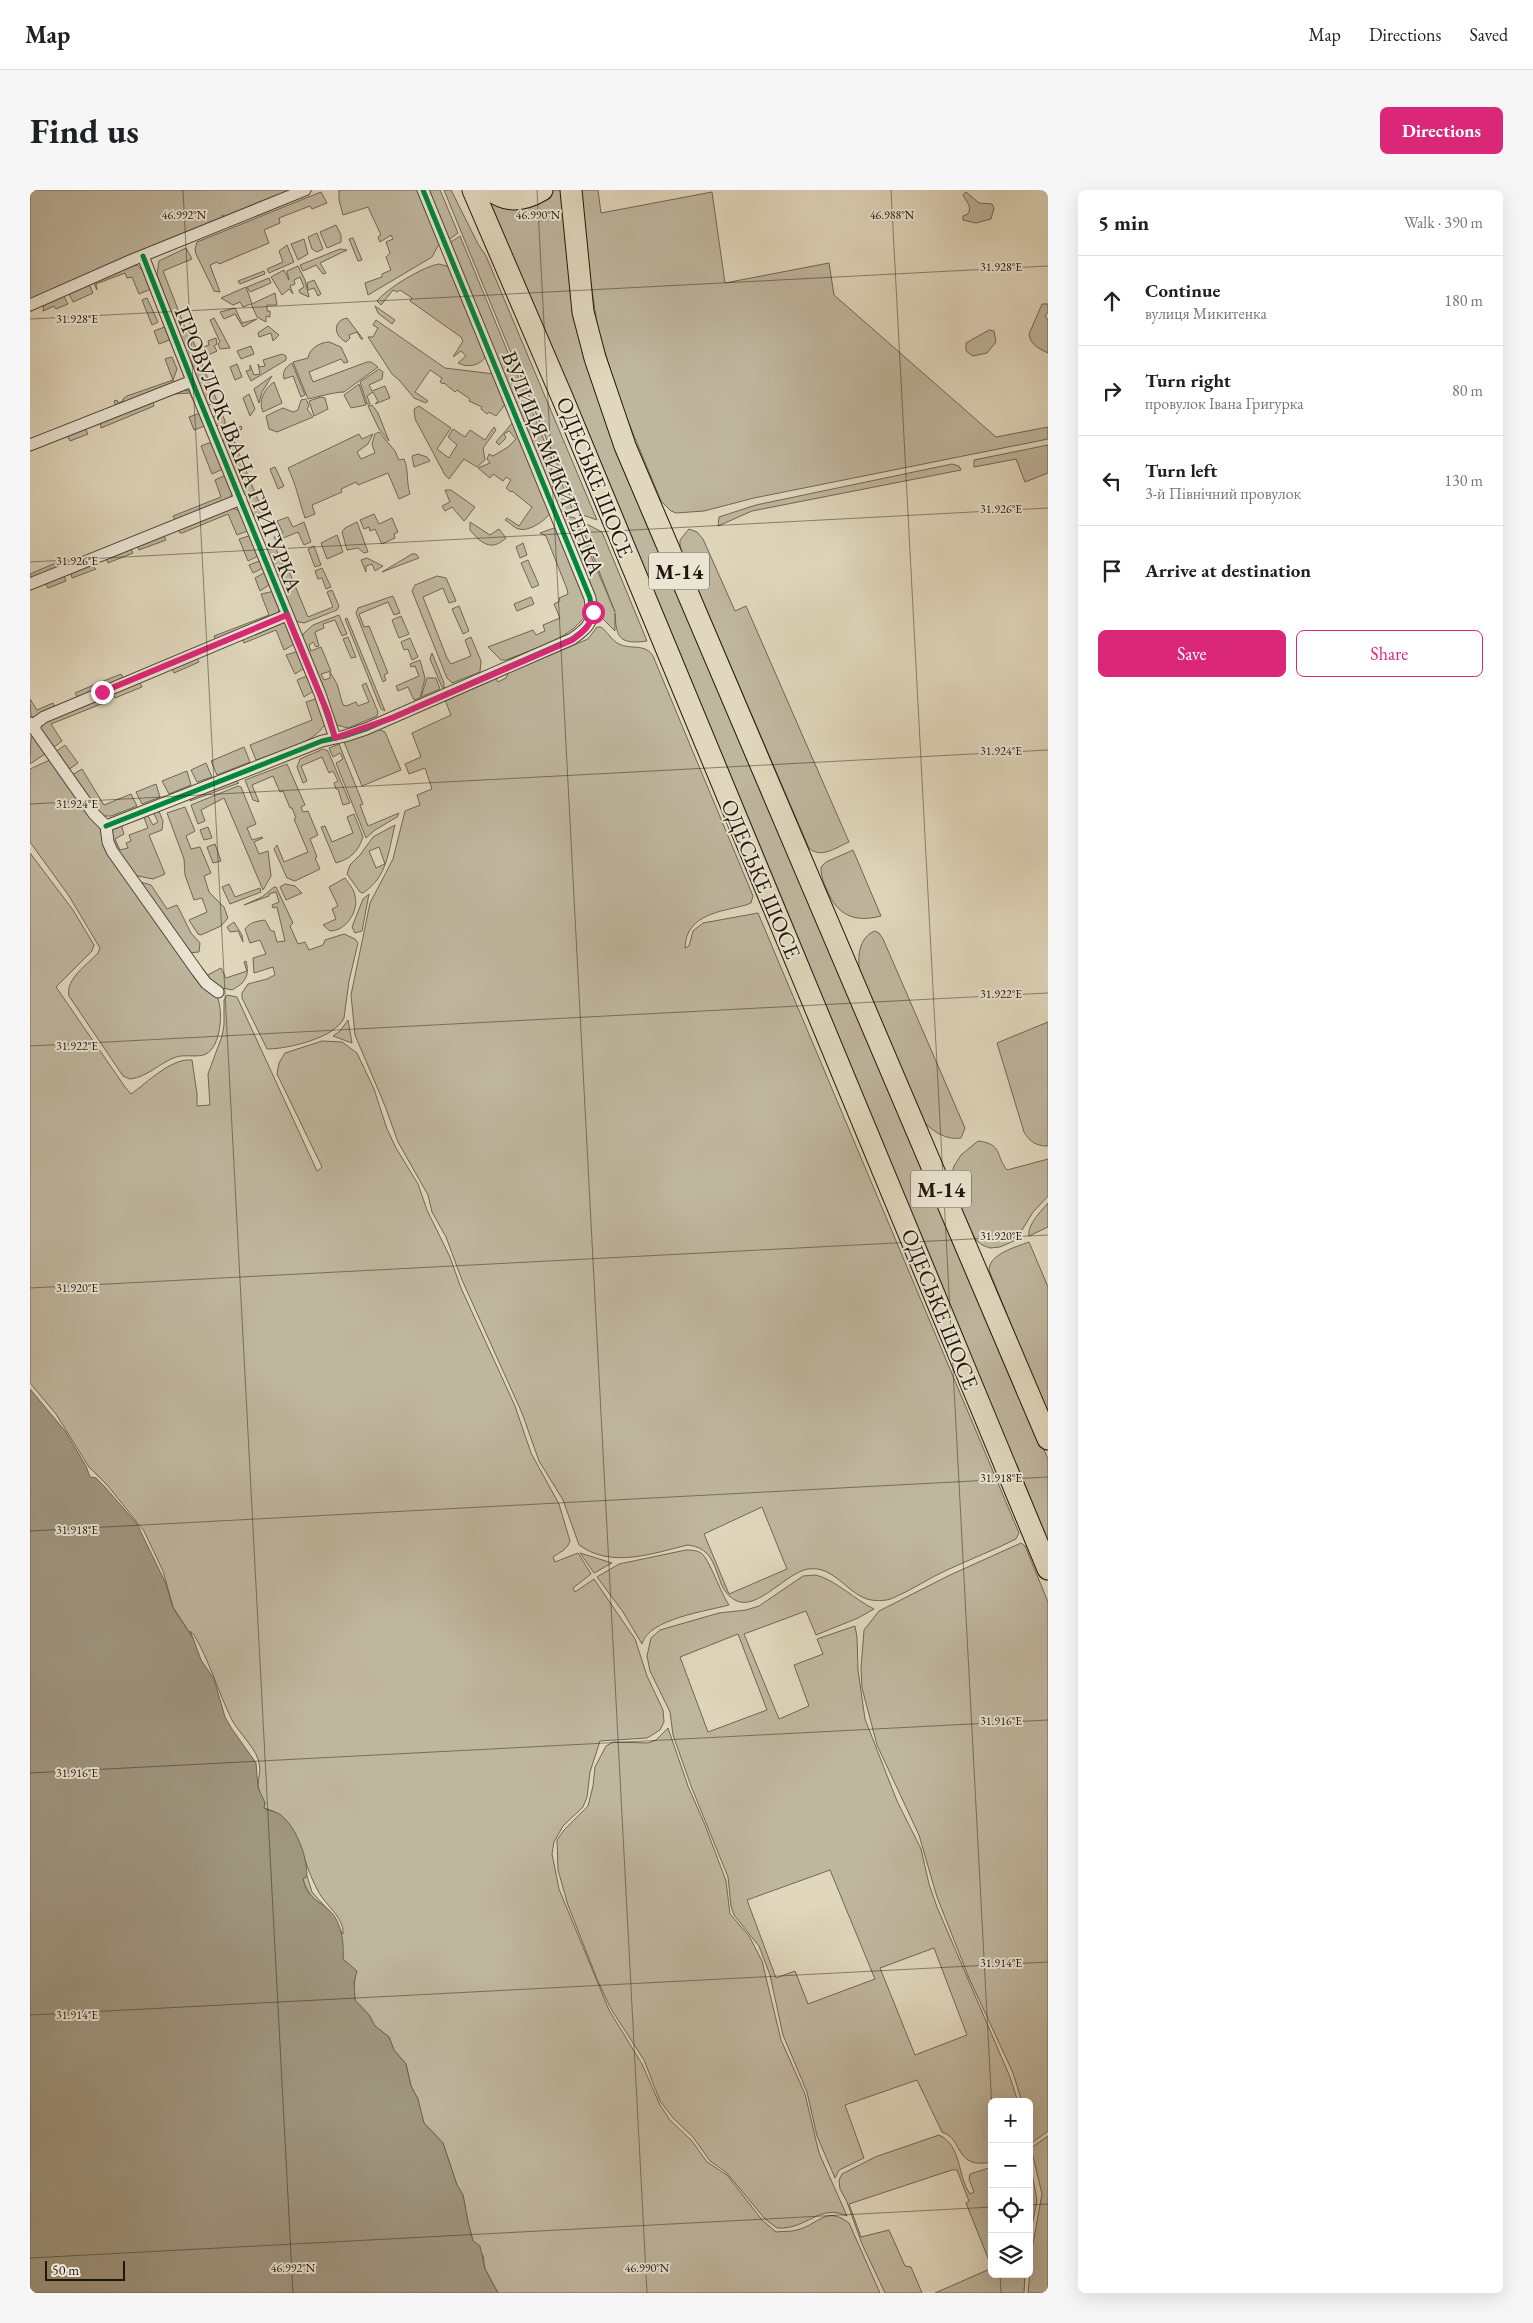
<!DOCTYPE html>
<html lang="en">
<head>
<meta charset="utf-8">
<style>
  body { margin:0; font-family:"EB Garamond",serif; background:#f6f6f6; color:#202124 }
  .controls { position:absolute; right:15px; bottom:15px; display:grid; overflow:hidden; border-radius:8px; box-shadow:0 5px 20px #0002 }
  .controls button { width:45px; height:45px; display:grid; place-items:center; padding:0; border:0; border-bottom:1px solid #e0e0e0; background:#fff; color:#202124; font:25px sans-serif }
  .scale { position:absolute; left:15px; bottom:12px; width:80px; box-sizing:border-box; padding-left:5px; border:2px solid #20170c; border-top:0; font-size:14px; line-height:18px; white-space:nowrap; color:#20170c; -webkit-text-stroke:4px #ebe5d3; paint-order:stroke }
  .stop { position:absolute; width:15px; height:15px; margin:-11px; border:4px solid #db2777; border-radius:50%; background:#fff }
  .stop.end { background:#db2777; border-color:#fff; box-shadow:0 1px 5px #0008 }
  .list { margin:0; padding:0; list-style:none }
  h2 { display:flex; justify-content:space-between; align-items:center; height:65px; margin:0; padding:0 20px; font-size:21px }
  h2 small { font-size:16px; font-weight:400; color:#757577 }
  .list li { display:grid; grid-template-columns:32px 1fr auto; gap:15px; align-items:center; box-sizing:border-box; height:90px; padding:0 20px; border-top:1px solid #e0e0e0 }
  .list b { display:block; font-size:19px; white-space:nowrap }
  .list p { margin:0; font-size:16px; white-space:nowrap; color:#757577 }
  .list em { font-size:16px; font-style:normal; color:#757577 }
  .actions { display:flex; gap:10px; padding:15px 20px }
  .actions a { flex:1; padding:11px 0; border:1px solid #db2777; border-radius:8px; text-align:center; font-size:18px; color:#db2777 }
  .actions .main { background:#db2777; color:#fff }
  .icon { flex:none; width:28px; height:28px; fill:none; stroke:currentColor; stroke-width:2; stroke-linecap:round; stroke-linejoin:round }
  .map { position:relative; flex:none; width:1018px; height:2103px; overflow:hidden; border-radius:8px }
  header { display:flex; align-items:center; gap:30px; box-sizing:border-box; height:70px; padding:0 25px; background:#fff; border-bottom:1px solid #e0e0e0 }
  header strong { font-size:24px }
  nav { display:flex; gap:28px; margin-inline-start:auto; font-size:18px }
  .intro { display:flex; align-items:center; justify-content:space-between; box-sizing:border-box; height:120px; padding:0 30px }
  h1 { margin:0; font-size:35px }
  .button { padding:12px 22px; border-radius:8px; background:#db2777; color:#fff; font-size:18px; font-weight:700 }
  main { display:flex; gap:30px; padding:0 30px }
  aside { flex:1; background:#fff; border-radius:8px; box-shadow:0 5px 20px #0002 }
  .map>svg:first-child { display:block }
  .green { fill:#bfb69e; stroke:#706655; fill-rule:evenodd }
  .water { fill:#9f9680; stroke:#6c6352 }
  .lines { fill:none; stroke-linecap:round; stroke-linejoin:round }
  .street-casing { stroke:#504738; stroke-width:13 }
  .highway-casing { stroke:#20170c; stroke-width:23 }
  .street { stroke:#ebe5d3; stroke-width:11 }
  .highway { stroke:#e0d7bc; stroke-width:21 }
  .cycleway-casing { stroke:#ebe5d3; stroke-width:8 }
  .cycleway { stroke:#00873e; stroke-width:5 }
  .route { stroke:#db2777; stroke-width:6 }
  .ticks { fill:none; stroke:#20170c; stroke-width:1; stroke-opacity:0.45 }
  .labels { text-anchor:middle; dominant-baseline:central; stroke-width:4; stroke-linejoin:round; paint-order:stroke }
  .shield { fill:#ebe5d3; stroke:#5d5548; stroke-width:1 }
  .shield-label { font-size:21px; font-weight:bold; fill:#20170c }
  .street-label { font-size:22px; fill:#20170c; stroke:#ebe5d3 }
  .ticks-label { font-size:12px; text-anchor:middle; fill:#20170c; stroke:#ebe5d3; stroke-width:4; stroke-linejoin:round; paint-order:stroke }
</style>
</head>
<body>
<header>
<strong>Map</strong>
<nav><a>Map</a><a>Directions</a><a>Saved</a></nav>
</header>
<div class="intro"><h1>Find us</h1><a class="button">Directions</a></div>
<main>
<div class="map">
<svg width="1018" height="2103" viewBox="0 0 1018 2103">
  <rect width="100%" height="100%" fill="#e0d7bc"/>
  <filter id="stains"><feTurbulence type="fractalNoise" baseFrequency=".004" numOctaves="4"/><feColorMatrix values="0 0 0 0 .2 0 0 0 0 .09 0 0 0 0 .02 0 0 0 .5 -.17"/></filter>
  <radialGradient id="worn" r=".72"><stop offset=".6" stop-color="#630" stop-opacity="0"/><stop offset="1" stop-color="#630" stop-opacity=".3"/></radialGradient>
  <!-- green -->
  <path class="green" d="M0,0H262L195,27L192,25L193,28L0,111Z
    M309,0H390L410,52L402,67L338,105L335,93L352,87V84L361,80L356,67L360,63L356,52L363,49L361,45L350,52L348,47L351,45L338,17L313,25L309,10Z
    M396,0H410L428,43L417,51Z
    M414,0H421L448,54L456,66L567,330L547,323Z
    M454,0H534L548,120L936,1075L1018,1269V1357Z
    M547,0H568L571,23L682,2L695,93L799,73L804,105L966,247L1018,237V249L724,308L674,321L646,323L641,321L631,311L591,214L568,140Z
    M291,2L297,13L282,19L280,16L249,28L250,33L234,40L239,53L189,74L187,72L180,75L190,102L184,101L166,64L165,59L167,52Z
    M936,2L949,13L962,14L964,18L961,29L946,33L933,30V26L938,24C942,17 937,12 933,5Z
    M306,35L311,45V52L297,58L290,42Z
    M287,43L293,59L287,62L282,59L278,47Z
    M430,46L544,323L529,321L418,54Z
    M323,48L332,70L328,71L319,49Z
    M274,49L278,64L268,70L261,54Z
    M257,55L264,72L239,83L237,79L253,72L249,61Z
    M156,58L162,69L133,81L156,140H158L167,160L179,155L178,151L186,148L187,154L184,156L187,161L170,169L195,231V237L185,235L181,228L186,225L182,214L176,216L127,85L129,71Z
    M310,59L317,60L290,73L296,83L293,84L286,75L273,81L270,75Z
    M409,74L420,77L456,166C450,176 438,178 428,173L436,166L431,161L423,167L433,151L431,147L380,111L382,108L370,100L367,102L363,100L351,115L347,111C356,99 394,76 409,74Z
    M103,75H107L113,81L121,99L109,104L102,87L97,88L95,83L66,94L67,100L63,91Z
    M268,76L275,90L279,107L270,103L269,100L274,97L270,87L264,90L265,94L260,96L263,104L259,99L252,105L241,87L254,80L259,90L257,81Z
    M234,81L235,84L210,94L208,91Z
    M239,88L241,93L220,102L217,97Z
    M284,90L291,104L288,106L284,98L278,100L277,93Z
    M59,94L63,103L43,112L38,102Z
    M216,97L222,114L245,103L247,115H237V121H240V127L236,126V132L227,127L221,114L213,117L210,112L203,115L191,108Z
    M33,104L38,114L26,119L24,116L13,121L14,113Z
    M117,108L128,132L122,135L112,110Z
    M1012,114H1018V122L1015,126L1018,130V163C1010,159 1000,155 999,144Z
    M345,116L365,130L362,134L348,123Z
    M205,118L212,133L227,129L213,137L205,124L194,129L190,122Z
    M184,128L200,158L190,159L188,154L190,152L180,130Z
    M317,128L333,149H331L327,142L319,145L320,148L316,152C304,146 302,131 317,128Z
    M346,130L415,178L464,184L477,212L466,226L459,222L457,224L451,219L452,217L439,211L440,209L427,200L425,202L414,193L413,194L410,192L412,188L400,180L385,202L398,211L396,213L384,208L369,190L362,184L338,147H343L348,138L343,135Z
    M137,136L142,149L129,154L124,141Z
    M238,136L249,145L243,151L241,143L229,147L228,143Z
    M959,140L964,141L966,152L957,163L943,166L936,161V153Z
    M299,152L311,157L318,172L314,173L311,169L279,182L283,192L337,172H341L348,177L314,202C304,202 288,207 278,209L263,172L278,168C279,159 290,152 299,152Z
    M221,156L224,164L211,169L207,161Z
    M252,164L256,166V170L221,191L216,181L220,180V175L224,185L230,184L228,174L230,177L235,176L233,170Z
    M142,167L147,179L143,190L135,169Z
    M262,173L275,205L271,207L263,186L254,189C252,181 256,177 262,173Z
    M207,174L212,187L205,190L200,177Z
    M349,179L353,182L352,189L339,195L342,201L355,196L360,208L345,214L348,211L343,202L337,206L340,214H337L330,192Z
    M242,186L232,202L229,213L224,199Z
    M143,190L144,195L86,217L84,211L87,210L88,213L93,211V209L97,206Z
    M244,192L252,213L233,222C228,211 234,199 244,192Z
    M329,194L336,215L321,218L314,205Z
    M149,200L159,201L163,205L162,208L160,203L144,204L123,212L124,216L71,238L70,231Z
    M219,204L225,219L220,226L213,208Z
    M291,207L295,208L298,219L284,226L279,211Z
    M276,209L279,216L277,219L283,227L247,242L239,239L236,226L253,218L263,222L268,220L271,210Z
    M342,215L348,223L359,251L349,239L338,216Z
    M389,216L421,238L407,259L419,268L427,255L418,247L423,239L435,247L440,240L455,250L464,237L466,240L453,258L455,270L447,277L434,269L419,289L415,285L385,229L384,219Z
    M170,223L175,236L164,240L159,227Z
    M483,232L521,322C516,330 499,342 489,339C484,338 480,333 475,330L477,328L489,336L502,317L482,301L481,302L476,298L481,290L476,287L473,291L463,284L460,288L448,278L460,273L457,269L459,264L463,266L478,257L486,249L479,241L474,244L476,248L469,255L466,252Z
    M211,236L212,239L201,244L235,327L225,326L221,322L192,255L196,244Z
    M55,238L58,244L40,251L37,245Z
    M349,242L365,261L369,270L374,269C379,280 376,292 380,304L369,309L358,283L328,295L326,292L311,299L312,302L282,315L285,324L275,328C269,311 266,294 258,278L329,244L332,249L343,244L338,254L327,262L331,269L345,263L342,254L345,244Z
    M179,253H184L193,279L182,284L171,256Z
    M1018,255V283L995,292L986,269L944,277V270Z
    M388,264L397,267L400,271L384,277L382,266Z
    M922,274L929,276L931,280L722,321L688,336L689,327L726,315Z
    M245,277L254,296L248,299L240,279Z
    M194,286L198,287L203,300L200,308L146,332L143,326L191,307L185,290Z
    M415,300H421L445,317L435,330L434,331L422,317L415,321L412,316L420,312Z
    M202,318L210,321L220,340L207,345L198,324L152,343H150L147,338Z
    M344,324L349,334L362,328L368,342L364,344L365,348L352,354L345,339L340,341L339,337L334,339L330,330Z
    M535,326L545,328L585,422L549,330L572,342L617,451C589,455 586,447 585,423V441L570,426L531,327Z
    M258,327L263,337L274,332L281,352L274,355L268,342L246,351L244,347L253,343L247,331Z
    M327,332L338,362L334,363L328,358L317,360L312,342L315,338Z
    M440,332L460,345L469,339L476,348C461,362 451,353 440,340Z
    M524,338L531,344L558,419C547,448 503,459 476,470H471L458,457L503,440L506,445L515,441L513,435L530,428L524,414L530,411L529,408L538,404L537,399L516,346L510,343Z
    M659,339L667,342L673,349L705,421L716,416L819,652C805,658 791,669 779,658L650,358V350Z
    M133,344L136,350L109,360L107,354Z
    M222,345L230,365L218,371L209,349Z
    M307,345L313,362L297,369L291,353Z
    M493,353L497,365L490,368L486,357Z
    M244,354L253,375L256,374L278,427L303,417L297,402L302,400L309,416L307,420L274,433L264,431L234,357Z
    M284,356L291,375L285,377L278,359Z
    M100,357L103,363L78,373L76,367Z
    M382,364H386L389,368L352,382Z
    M337,368L353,376L345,381L342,374L336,376V382L331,370Z
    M35,369L37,373L1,390L0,384Z
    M232,370L235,377L223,383L219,375Z
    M498,370L509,395L502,398L491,373Z
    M61,374L66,379L42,388L41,383Z
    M292,378L301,397L296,399L292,388L288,389L285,381Z
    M237,381L242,393L230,401L225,388Z
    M34,386L36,391L18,398L15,393Z
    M407,386L416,388L426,411L419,413L413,398L393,407L417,468L421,474L441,466L435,450L441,447L451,471L450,482L422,493L417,488L382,401L385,395Z
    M245,401L250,418L247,425L186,451L184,446L239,425L231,404Z
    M363,406L370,423L364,425L358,412L329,424L334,437L339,436L358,483L354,485L356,490L353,492L326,423L328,418Z
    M501,407L504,414L487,421L484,414Z
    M429,416L439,441L433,444L422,419Z
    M309,425L317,444L312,446L305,430L293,434L294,438L285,442L289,456L286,457L283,452L279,455L281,461L291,457L301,481L291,484L294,490L300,488V482L307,494L313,515L316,516L326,512L328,516L339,512L332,495L336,493L348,522L347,526L318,538L307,535L272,451L273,444L283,435Z
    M371,426L379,444L369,448L362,430Z
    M317,428L355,521L351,519L315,429Z
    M254,432L257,434L266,453L254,460L246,440L214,453L212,448Z
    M567,437H571C578,442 581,450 589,454C601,460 615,453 623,466L723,706L721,713L716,715C690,722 656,724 655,758L659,756L663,741L673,733L728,723L989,1343L986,1349C964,1360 941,1369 917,1380C899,1388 882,1400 863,1408C856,1411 849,1411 841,1410C818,1406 805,1375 778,1379C756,1383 728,1420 707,1411C681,1400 694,1359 658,1355C623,1363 582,1379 549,1355L533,1310L509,1271L492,1223L432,1090L416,1047L402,1022L398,1005L368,952L355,916L325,845L321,805L340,713L363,669L375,621L390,615L387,605L402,599L395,578L379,584L375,574L391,567L382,543L421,525L415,510L466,488L468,492L476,488L478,483L558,449ZM732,1317L757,1379L699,1404L674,1344Z
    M318,447L326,467L321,468L313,449Z
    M380,448L388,467L382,470L378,459L374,460L371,452Z
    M269,461L276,477L265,484L256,465Z
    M402,463L414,493V498L412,497L400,469Z
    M166,466L169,472L144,483L141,476Z
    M390,470L395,488L390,508L384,510L378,497L368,501L366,496L389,486L385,476L381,477L380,474Z
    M91,484L94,490L74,498L71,492Z
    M274,487H280L285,500L274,507L267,490Z
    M397,488H406L410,499L391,507Z
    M108,489L112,497L85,508L82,501Z
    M66,494L69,500L49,509L45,503Z
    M77,503L81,510L21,534L32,551L23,558L12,544L10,537L12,531Z
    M288,508L295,534C283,555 247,562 226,570L220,555L282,530L276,512Z
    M0,509L7,520L23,513L26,519L5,527H1Z
    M348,539L355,542L371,580L332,596L314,552Z
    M1,547L7,548L15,559V564L0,574Z
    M309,554L333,614L330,615L338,636L369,623L367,627L345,640L336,648L306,573L313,569L310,563L303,567L299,558Z
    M35,555L48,573L38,580L25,562Z
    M214,557L220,572L187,585L181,571Z
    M293,559L298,561L320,613L313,615L308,599H306L304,593L308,591L303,581L299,583L292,567L271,576L277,591L273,593L267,577L270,569Z
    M22,569L188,809C193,823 191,856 176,864C168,868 155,864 146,867C129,873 118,887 100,889L93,886L39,806C35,789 58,774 68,763L70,758L39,706L0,652V579Z
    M176,573L182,587L167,592L161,580Z
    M257,574L275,615L271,617L273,622L278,621L288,645L280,649L287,667L285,668L290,679L265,691L257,688L244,659L247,655L254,672L278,662L264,629L266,628L262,618H260L253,601L250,602L243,586L222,595L229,612L223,610L215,590Z
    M52,579L74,615L101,604L107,616L81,626H72L42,585Z
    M157,581L161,595L139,604L132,591Z
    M204,590L209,593L160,611L162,606Z
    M126,594L130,607L112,614L106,602Z
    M208,596L211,597L226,634L217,638L222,650L232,647L233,648L224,652L229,664L238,661L241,686L233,700L194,608L171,620L175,631L168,634L161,615Z
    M155,617L165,641L156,646L161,659L170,657L181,683L174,686L179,702L194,717L198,728L191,736L171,745L168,744L159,730L177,722L172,708L164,710L155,685L154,669L137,623Z
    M128,619L133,631L132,640L119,645L135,684L123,689L103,685L80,650L81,640L91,634L94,644L85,649L90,660L98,658L96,653L101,651L99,645L118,638L113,625L117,624L123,635L128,632L123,622Z
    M324,624L333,647C328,662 320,669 306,673L291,637L295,636L302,652L323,643L317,627Z
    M365,635C358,662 358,686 333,703L330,702L317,684L320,675L330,665L343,647ZM349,657L355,674L346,678L339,661Z
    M178,637L182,648L174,650L170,640Z
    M185,654L191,671L183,673L177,657Z
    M823,660L851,726C824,733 807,725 797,700C793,692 791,685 791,677L796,672Z
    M0,663L43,720L64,755L62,761L26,797L95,897L101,904C118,892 141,868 162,870L167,904V916L180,915L178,884L192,846L194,835V810L197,805L207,807L287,981L292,977L247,884L249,873L255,863L292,851L312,852L327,863L344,899L357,939L366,958L388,994L397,1020L420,1067L431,1098L485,1216L501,1263L529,1314L540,1351C537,1360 530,1362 523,1367L525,1372L548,1363L561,1384L543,1398L545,1402L564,1389L605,1449L617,1486L633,1520L634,1532L630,1540L617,1548L570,1551L560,1582L557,1607L553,1617L533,1636L524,1652L522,1664L529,1699L579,1820L612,1874L630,1915L640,1930L662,1951L677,1972L697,1985L732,2030L746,2042C753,2041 760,2042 767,2040C788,2035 796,2015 819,2033L850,2103H468L455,2079L453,2065L443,2051L438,2032L433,2005L427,1995L413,1953L394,1933L390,1922L388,1909L381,1896L376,1874L364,1860L359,1847L345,1836L339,1825L325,1810C321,1786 333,1788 313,1769L311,1741L313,1744C314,1727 295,1715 288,1701C277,1681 273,1659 262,1639L256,1630L243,1621L234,1618L235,1613C221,1594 234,1587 228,1569C223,1555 209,1543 202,1530C188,1502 180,1472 164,1445L160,1441L163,1448L143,1417L133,1381L114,1341L78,1296L59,1277L26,1224L0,1193Z
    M315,688C319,694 324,699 325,706C329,721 316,741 300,741L293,735L306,729L302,719L308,716L299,697Z
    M107,691L121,695L137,719L147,715L161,743L170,753L169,762L157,763Z
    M199,694L205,707L230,698L231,702L200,714L192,697Z
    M255,694L265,696L272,703L256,710L250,697Z
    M244,697H246L263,733L260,736L268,754L275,752L279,760L293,755L295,750L314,744L325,749L328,753L319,791L314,828C305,848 258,859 237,859L212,808V803L218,794L237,789L245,785L243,777L224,783L223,768L236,764L230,750L220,753L215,739C220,732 228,731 235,730L241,741H244L247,752L255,751L247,717L243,718L242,715L249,712L246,702L239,704V706L214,715L232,707Z
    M339,704L332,741L325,743L322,737L333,709Z
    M204,732L212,745L213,752L208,741L200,742L197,737Z
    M845,741L849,743L853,749L935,938L931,948C917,950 905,943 895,933L830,782C827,767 829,747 845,741Z
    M216,771C220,786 215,793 202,800L183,796L174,787L191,778L196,788L217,781L214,772Z
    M318,830L322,853L303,846L310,841Z
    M1018,832V956C1006,956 1000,952 994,942L967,853Z
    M948,951C973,954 965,965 977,980L1018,969V1006L1003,1022L986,1050L970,1057L960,1058L952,1055L945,1049L923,1001L921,987L924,976L931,965Z
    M1018,1013V1037L999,1046C997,1035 1011,1021 1018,1013Z
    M999,1052L1018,1097V1225L959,1080C959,1064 986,1057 999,1052Z
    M991,1353L995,1356L1018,1412V1941L1000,1954L999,1912H992L983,1883L939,1788L907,1707L889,1645L847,1555L832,1498L831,1478L834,1440L849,1421L920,1385Z
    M656,1360C661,1360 666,1360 671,1363C679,1368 691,1404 699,1415C677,1421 618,1429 612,1454L593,1422L567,1387L589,1374Z
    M550,1363L582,1373L564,1383Z
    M786,1385C807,1391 824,1409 844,1419L828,1428L786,1445L776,1421L714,1444L749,1529L779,1516L764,1475L793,1464L787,1449L825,1436L827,1447L828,1480L835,1529L867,1611L891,1659L899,1694L907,1717L980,1887L988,1912H962V1972C924,1980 934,1949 912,1942L887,1890L815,1915L834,1968L809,1980L805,1988L787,1946L777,1902L753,1845L740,1785L729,1756L704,1725L701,1716L698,1687L661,1596L643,1545L640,1522L620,1481L617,1466L621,1448L630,1440L689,1423L716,1420L729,1416L773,1386ZM708,1444L737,1520L678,1542L650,1467ZM800,1680L845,1789L778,1814L765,1781L746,1788L717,1710ZM904,1758L937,1845L885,1865L850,1778Z
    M638,1538L658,1596L675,1635L696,1691L700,1724L719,1746L732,1771L751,1850L775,1904L789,1963L817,2026C789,2013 777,2040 747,2038L735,2029L696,1982L680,1971L663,1947L643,1928L630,1911L614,1870L581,1819L567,1789L538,1715L528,1680L527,1650L534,1640L558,1616L563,1596L565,1577L576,1556L583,1552L618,1553L626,1550Z
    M277,1686L282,1702L301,1723C288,1713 278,1707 273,1689Z
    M909,1945C932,1956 927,1985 940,2004L944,2002L939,1989L940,1984L962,1977V2078L936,2013L939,2011L927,1980H922L819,2014L831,2047L859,2040L875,2076L881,2077L892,2103H855L832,2054L817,2012L810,1999L809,1990L812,1984L845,1967Z
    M1018,1946V2103H998L1002,2059L1012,2004L1001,1958Z
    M999,1968L1007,2010L999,2052Z
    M962,2078V2084H995L994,2103H905Z"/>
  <!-- water -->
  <path class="water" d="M0,1199L35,1241L56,1276L60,1287L66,1288L75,1297L107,1334L136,1394L143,1418L163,1448L171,1470L184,1489L195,1527L202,1539L226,1573L228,1597L235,1613L234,1618C240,1622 247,1621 252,1626C267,1639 277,1666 277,1686L273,1689C278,1709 287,1709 300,1721C312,1732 314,1754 313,1769L327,1781L324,1792L325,1810L339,1825L345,1836L359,1847L364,1860L376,1874L381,1896L388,1909L394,1933L413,1953L427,1995L433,2005L438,2032L443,2051L450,2056L455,2079L468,2103H0Z"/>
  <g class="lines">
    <!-- street casing -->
    <g class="street-casing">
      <path id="street" d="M113,66L168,206L290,504L305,548
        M0,115L102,70L275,0
        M0,255L162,191
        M0,394L211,309
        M0,533L64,624L76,636L78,652L82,661L167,781L176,793L188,802
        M4,538L7,532L14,527L257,425
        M76,636L292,551L315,546L336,539L542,449C561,436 564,431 560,408L393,0"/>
    </g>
    <!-- highway casing -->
    <g class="highway-casing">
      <path id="highway" d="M443,0L532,207L1018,1379
        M461,0C477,13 495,10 512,0
        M541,0L553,122L565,168L595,256L1018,1249"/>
    </g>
    <!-- street -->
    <use href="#street" class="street"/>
    <!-- highway -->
    <use href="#highway" class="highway"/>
    <!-- cycleway casing -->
    <g class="cycleway-casing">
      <path id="cycleway" d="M113,66L168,206L290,504L305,548
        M76,636L292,551L315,546L336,539L542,449C561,436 564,431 560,408L393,0"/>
    </g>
    <!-- cycleway -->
    <use href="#cycleway" class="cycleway"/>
  </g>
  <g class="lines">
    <!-- route -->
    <path class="route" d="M72,502L257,425L298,524L305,548L362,528L542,450C553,442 561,436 563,422"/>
  </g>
  <!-- ticks -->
  <path class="ticks" d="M153,0L263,2103M507,0L617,2103M861,0L962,1920M0,129L1018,76M0,372L1018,318M0,614L1018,560M0,856L1018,803M0,1098L1018,1045M0,1341L1018,1287M0,1583L1018,1530M0,1825L1018,1772M999,2015L1018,2014M0,2068L962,2017M970,2084L971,2103"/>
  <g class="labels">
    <!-- shield labels -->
    <g class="shield">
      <rect x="619" y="362.5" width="60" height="37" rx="4"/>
      <rect x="881" y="980.5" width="60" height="37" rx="4"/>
    </g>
    <g class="shield-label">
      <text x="649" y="381">М-14</text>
      <text x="911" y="999">М-14</text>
    </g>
    <!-- street labels -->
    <g class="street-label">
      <text transform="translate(208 259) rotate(68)">ПРОВУЛОК ІВАНА ГРИГУРКА</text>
      <text transform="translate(523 273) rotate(68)">ВУЛИЦЯ МИКИТЕНКА</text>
      <text transform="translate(565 287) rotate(68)">ОДЕСЬКЕ ШОСЕ</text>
      <text transform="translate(731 689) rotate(67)">ОДЕСЬКЕ ШОСЕ</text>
      <text transform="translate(910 1119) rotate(68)">ОДЕСЬКЕ ШОСЕ</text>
    </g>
  </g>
  <g class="ticks-label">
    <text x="154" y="29">46.992°N</text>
    <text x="508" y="29">46.990°N</text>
    <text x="862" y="29">46.988°N</text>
    <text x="971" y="81">31.928°E</text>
    <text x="47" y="133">31.928°E</text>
    <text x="971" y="323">31.926°E</text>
    <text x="47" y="375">31.926°E</text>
    <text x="971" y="565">31.924°E</text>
    <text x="47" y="618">31.924°E</text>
    <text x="971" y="808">31.922°E</text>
    <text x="47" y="860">31.922°E</text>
    <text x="971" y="1050">31.920°E</text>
    <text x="47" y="1102">31.920°E</text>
    <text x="971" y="1292">31.918°E</text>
    <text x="47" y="1344">31.918°E</text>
    <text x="971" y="1535">31.916°E</text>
    <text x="47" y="1587">31.916°E</text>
    <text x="971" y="1777">31.914°E</text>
    <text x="47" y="1829">31.914°E</text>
    <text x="263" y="2082">46.992°N</text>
    <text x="617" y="2082">46.990°N</text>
  </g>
  <rect width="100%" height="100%" filter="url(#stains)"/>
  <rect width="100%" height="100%" fill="url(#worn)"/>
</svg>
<div class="controls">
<button>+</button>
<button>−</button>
<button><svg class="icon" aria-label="locate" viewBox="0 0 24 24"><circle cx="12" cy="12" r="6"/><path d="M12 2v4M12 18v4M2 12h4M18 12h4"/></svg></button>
<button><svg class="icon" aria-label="layers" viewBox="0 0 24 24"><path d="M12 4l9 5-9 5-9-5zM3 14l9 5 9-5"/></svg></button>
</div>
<div class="scale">50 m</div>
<div class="stop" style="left:563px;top:422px"></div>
<div class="stop end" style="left:72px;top:502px"></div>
</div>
<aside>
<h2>5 min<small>Walk · 390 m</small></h2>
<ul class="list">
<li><svg class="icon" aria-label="ahead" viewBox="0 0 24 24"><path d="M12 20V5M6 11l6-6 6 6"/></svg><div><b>Continue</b><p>вулиця Микитенка</p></div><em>180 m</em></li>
<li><svg class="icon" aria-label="right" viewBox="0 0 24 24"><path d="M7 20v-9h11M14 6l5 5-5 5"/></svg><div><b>Turn right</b><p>провулок Івана Григурка</p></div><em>80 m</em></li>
<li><svg class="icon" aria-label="left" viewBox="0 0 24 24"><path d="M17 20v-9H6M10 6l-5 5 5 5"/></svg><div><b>Turn left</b><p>3-й Північний провулок</p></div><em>130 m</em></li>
<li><svg class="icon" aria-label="arrive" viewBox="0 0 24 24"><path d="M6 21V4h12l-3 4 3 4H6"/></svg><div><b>Arrive at destination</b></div></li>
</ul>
<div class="actions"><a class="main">Save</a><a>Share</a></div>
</aside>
</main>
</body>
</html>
